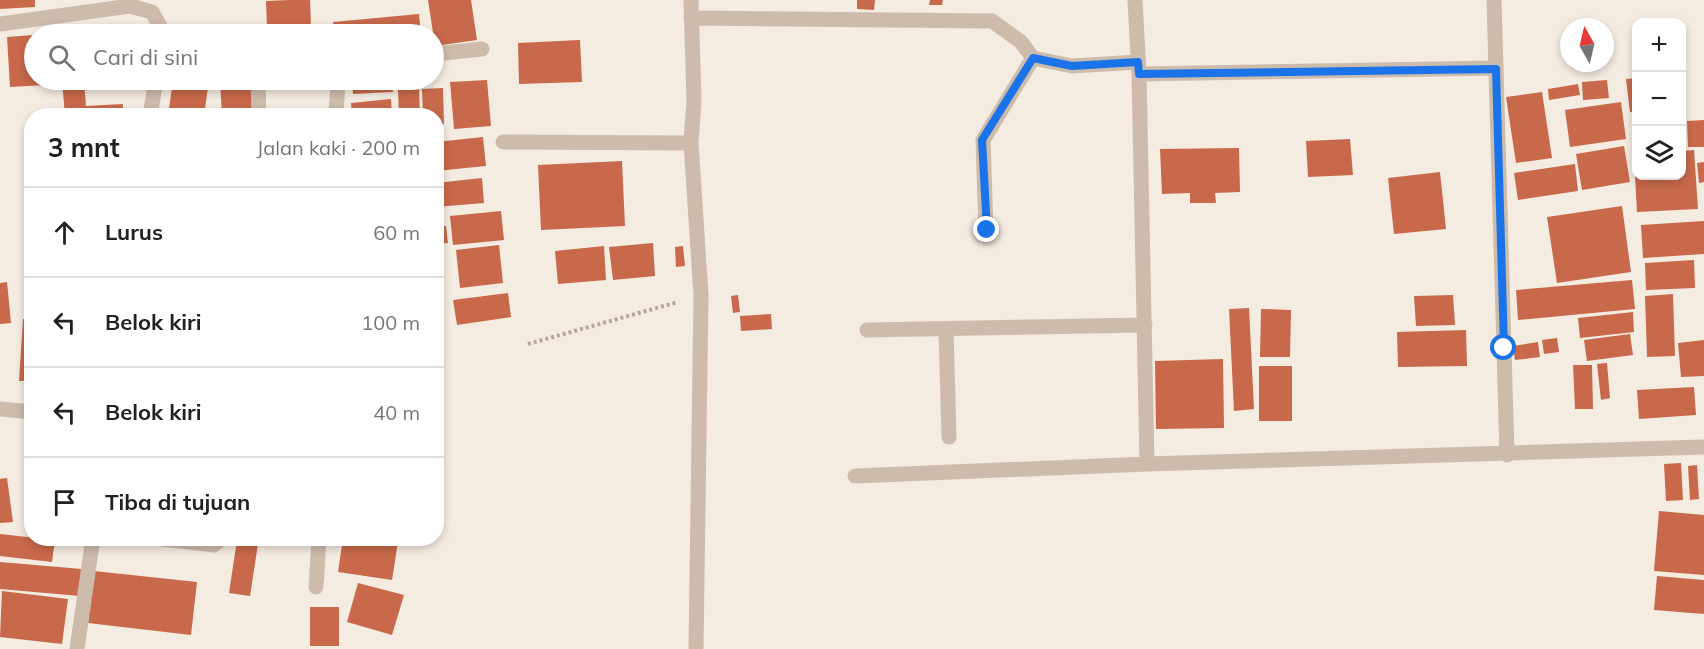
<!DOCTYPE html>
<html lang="id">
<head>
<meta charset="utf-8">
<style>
  body { margin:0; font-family:Mulish,sans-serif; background:#f2f2f2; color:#202124 }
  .controls { position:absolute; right:18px; top:18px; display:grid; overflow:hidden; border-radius:12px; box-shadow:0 3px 9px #0003 }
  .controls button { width:54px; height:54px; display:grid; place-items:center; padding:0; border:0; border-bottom:2px solid #e0e0e0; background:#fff; color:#202124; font:30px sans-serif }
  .compass { position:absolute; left:1560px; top:18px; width:54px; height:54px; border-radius:50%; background:#fff; box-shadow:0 3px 9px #0003; rotate:352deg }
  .stop { position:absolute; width:18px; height:18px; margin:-14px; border:4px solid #1a73e8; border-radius:50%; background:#fff }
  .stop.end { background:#1a73e8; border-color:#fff; box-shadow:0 2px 6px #0008 }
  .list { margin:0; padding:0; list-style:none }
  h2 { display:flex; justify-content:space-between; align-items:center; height:78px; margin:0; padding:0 24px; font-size:26px }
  h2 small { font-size:20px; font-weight:400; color:#757577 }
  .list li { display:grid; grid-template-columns:39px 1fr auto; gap:18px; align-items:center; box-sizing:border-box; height:90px; padding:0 24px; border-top:2px solid #e0e0e0 }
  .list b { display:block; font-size:22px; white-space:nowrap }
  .list em { font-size:20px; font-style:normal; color:#757577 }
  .icon { flex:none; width:33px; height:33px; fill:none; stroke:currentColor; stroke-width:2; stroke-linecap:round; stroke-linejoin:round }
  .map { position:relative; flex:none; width:1704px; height:649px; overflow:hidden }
  .search { position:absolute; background:#fff; box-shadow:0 3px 9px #0003; left:24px; top:24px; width:420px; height:66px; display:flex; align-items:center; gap:15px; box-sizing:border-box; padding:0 21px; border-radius:33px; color:#757577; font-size:22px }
  .panel { position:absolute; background:#fff; box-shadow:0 3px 9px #0003; left:24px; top:108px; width:420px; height:438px; border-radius:24px }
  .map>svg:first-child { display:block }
  .building { fill:#c8694b }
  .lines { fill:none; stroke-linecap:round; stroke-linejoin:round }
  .path { stroke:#b9a596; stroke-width:4; stroke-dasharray:3 3; stroke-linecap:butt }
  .minor { stroke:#cdbbac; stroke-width:15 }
  .route { stroke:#1a73e8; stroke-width:8 }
</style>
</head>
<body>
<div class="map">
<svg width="1704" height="649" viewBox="0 0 1704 649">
  <rect width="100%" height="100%" fill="#f4ebe1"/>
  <!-- building -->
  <path class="building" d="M0,0H35V7L0,9Z
    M289,0H310L311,27L267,29L266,1Z
    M428,0H471L477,40L435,46Z
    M857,0H875L874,10L857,9Z
    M930,0H943L942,5H929Z
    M419,14L421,34H335L333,22Z
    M94,29V34H59V30Z
    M34,35V80H45V85L10,87L7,37Z
    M580,40L582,82L519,84L518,43Z
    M1636,78V112H1630L1626,79Z
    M62,80H84L86,106L123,104V116H65Z
    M112,80H134V81L113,84Z
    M173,80H209L204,116H168Z
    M220,80H251L253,116H222Z
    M352,80H393V92L353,94Z
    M487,80L491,126L454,129L450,82Z
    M1607,80L1609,98L1583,100L1582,82Z
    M1578,84L1580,95L1549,100L1548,89Z
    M443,88L444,124L436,125V116H423L422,89Z
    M419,89L420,116H399L398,90Z
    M1542,92L1552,158L1516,163L1506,97Z
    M391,99L392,116H352L351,103Z
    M1621,102L1626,139L1570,147L1565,110Z
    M1704,120V147H1688L1687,121Z
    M483,137L486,166L436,171V142Z
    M1350,139L1353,175L1308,177L1306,141Z
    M1624,146L1630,182L1582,190L1576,154Z
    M1239,148L1240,192L1215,193L1216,203H1190V193L1162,194L1160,149Z
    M1694,150L1698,209L1637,212L1635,176H1682V151Z
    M622,161L625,226L541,230L538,165Z
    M1704,162V182L1699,183L1697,163Z
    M1575,164L1578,191L1518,200L1514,173Z
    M1440,172L1446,229L1394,234L1388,178Z
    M482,178L484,203L436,207V183Z
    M1622,206L1631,272L1557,283L1547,217Z
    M501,211L504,240L453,245L450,216Z
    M1704,221V254L1643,258L1641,225Z
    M446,226L448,243L436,244V227Z
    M653,243L655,276L613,280L609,247Z
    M499,245L503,283L460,288L456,250Z
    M604,246L606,280L558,284L555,251Z
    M683,246L685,266L676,267L675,247Z
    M1694,260L1695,288L1646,290L1645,263Z
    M1632,280L1635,309L1518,320L1516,290Z
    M7,282L11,323L0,324V283Z
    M508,293L511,317L457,325L453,300Z
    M1673,294L1675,356L1647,357L1645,296Z
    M738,295L740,312L733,313L731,296Z
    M1453,295L1455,325L1416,326L1414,296Z
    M1249,308L1254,409L1234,411L1229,309Z
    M1261,309L1291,310L1290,357H1260Z
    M1633,312L1634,332L1580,338L1578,318Z
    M771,314L772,329L741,331L740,316Z
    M23,319H32V381H19Z
    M1466,330L1467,366L1398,367L1397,332Z
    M1630,334L1633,355L1587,361L1584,340Z
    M1557,338L1559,352L1544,354L1542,340Z
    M1704,340V376L1681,377L1678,343Z
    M1538,342L1540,357L1515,360L1513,346Z
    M1223,359L1224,428L1156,429L1155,361Z
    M1607,363L1610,398L1601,400L1597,364Z
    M1573,365H1592L1593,409H1575Z
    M1259,366H1292V421H1259Z
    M1694,387L1696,415L1639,419L1637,390Z
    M1681,463L1683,500L1666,501L1664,464Z
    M1697,465L1699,499L1690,500L1688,466Z
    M7,478L13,522L0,523V479Z
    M30,506H32V527H28Z
    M1659,511L1704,515V575L1654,571Z
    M0,534L55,540L52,562L0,556Z
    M343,538H374L398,542L392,580L338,572Z
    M237,540L258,544L250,596L229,593Z
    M0,562L82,569L80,596L0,589Z
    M94,571L197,582L191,635L88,623Z
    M1657,576L1704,580V614L1654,610Z
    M358,583L404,595L392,635L347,622Z
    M2,591L68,599L62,644L0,637Z
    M310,607H339V646H310Z"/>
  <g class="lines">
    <!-- path -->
    <path class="path" d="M528,344L678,302"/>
    <!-- minor -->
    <path class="minor" d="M691,0L694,101L691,143L701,295L696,649
      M1135,0L1139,74L1147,464
      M1494,0L1507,455
      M691,18L992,21L1021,42L1033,58
      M0,24L130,6L152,12L164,33L170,34
      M434,54L482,49
      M1033,58L1072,66L1138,62
      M1139,74L1496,68
      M258,80L259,116
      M150,116L156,80
      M336,116L338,80
      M503,142L691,143
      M986,230L983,140L1033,58
      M946,329L949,437
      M867,330L1145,325
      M0,409L32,412
      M855,476L1147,464L1704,447
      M154,538L214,545L222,538
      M316,587L319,538
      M77,649L93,538"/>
  </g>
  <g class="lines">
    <!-- route -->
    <path class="route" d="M987,230L982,140L1033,58L1072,66L1138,62L1139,74L1496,69L1504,348"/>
  </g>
</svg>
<div class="controls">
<button>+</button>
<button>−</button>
<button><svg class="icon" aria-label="layers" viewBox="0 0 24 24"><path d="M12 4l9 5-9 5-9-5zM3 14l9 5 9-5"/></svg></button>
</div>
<svg class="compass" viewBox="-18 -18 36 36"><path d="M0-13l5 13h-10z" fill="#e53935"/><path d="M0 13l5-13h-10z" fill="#757577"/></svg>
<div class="stop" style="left:1504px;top:348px"></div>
<div class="stop end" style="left:987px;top:230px"></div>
<div class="search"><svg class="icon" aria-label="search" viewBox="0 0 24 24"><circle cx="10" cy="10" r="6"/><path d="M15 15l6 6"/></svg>Cari di sini</div>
<section class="panel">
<h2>3 mnt<small>Jalan kaki · 200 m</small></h2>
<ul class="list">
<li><svg class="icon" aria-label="ahead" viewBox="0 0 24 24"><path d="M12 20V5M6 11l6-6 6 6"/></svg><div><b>Lurus</b></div><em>60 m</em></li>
<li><svg class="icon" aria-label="left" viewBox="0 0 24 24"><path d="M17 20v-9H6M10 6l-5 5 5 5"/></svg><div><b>Belok kiri</b></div><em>100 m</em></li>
<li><svg class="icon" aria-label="left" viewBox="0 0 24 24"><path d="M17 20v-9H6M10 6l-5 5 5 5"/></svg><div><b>Belok kiri</b></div><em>40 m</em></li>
<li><svg class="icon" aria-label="arrive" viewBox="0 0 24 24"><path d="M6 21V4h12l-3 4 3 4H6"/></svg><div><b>Tiba di tujuan</b></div></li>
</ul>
</section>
</div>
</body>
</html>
